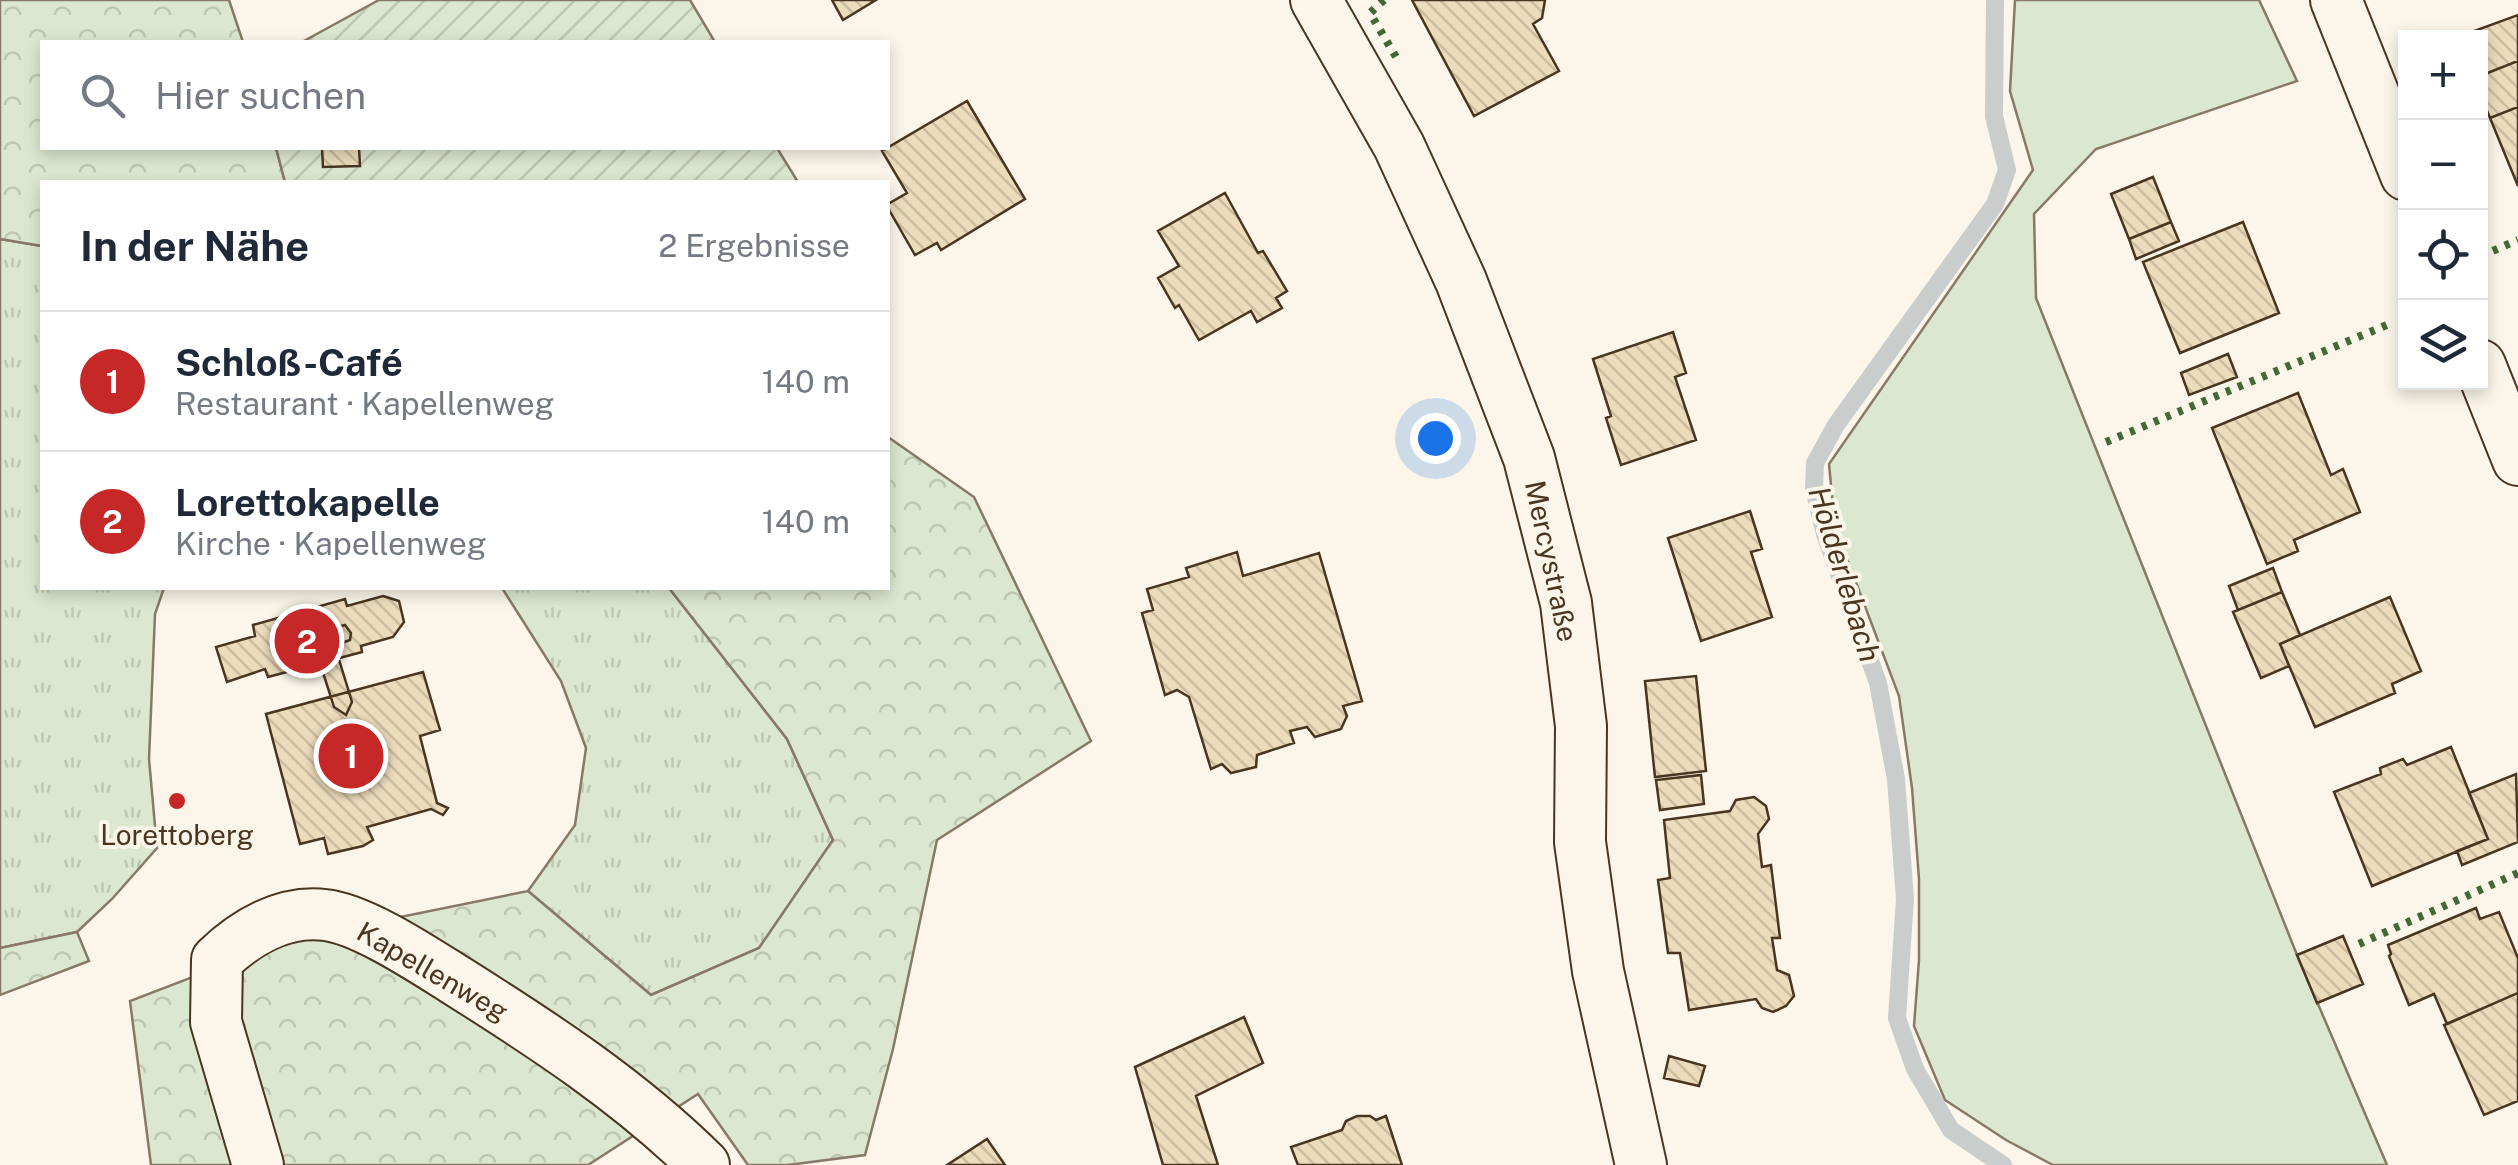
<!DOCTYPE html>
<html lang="de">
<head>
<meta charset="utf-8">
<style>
  body { margin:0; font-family:"Public Sans",sans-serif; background:#f2f2f3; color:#1f2937 }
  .controls { position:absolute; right:30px; top:30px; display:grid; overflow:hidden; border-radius:0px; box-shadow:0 5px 15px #0003 }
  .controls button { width:90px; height:90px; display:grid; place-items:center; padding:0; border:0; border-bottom:2px solid #e0e1e3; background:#fff; color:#1f2937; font:50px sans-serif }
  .you { position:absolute; left:1435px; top:438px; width:35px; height:35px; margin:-25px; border:8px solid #fff; border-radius:50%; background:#1a73e8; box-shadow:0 0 0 15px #1a73e833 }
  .badge { display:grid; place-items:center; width:65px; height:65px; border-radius:50%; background:#c62828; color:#fff; font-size:32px; font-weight:700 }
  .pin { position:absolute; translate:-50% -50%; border:5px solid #fff; box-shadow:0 2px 10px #0006 }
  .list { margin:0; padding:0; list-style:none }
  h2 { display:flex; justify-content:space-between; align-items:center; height:130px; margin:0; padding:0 40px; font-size:42px }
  h2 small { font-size:32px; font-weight:400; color:#747a83 }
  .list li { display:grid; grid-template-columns:65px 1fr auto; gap:30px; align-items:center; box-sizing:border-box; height:140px; padding:0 40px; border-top:2px solid #e0e1e3 }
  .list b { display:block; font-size:38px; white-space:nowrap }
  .list p { margin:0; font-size:32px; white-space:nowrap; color:#747a83 }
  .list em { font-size:32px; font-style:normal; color:#747a83 }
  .icon { flex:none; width:55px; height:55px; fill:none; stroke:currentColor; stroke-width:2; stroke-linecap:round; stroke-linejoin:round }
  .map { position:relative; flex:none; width:2518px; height:1165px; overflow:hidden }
  .search { position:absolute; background:#fff; box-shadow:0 5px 15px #0003; left:40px; top:40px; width:850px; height:110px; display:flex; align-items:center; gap:25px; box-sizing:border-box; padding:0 35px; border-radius:0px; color:#747a83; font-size:38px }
  .panel { position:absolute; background:#fff; box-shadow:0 5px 15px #0003; left:40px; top:180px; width:850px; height:410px; border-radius:0px }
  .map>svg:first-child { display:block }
  .grass { fill:url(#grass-tufts); stroke:#887966; stroke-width:2.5 }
  .forest { fill:url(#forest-crowns); stroke:#887966; stroke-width:2.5 }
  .park { fill:#dce7d0; stroke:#887966; stroke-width:2.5 }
  .garden { fill:url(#garden-furrows); stroke:#887966; stroke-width:2.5 }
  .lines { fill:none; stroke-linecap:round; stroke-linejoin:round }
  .stream { stroke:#c9cecd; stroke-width:18 }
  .building { fill:url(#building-back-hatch); stroke:#4a3520; stroke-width:2.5 }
  .street-casing { stroke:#4a3520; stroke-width:54 }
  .street { stroke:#fbf6e9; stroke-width:50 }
  .hedge { stroke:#436837; stroke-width:8; stroke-dasharray:5 8; stroke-linecap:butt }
  .poi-dot { fill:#c62828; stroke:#fbf6e9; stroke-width:4 }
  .labels { text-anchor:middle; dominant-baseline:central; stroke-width:8; stroke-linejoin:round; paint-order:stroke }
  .street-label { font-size:28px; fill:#4a3520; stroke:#fbf6e9 }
  .poi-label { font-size:28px; fill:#4a3520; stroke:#fbf6e9 }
  .water-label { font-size:30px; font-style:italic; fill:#4a3520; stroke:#fbf6e9 }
</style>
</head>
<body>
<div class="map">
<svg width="2518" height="1165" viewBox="0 0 2518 1165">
  <defs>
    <pattern id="grass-tufts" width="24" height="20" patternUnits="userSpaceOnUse" patternTransform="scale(2.5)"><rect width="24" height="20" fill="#dce7d0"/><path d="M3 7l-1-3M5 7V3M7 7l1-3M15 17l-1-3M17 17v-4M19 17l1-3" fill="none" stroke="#bec7b2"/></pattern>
    <pattern id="forest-crowns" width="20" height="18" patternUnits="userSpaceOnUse" patternTransform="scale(2.5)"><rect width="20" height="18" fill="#dce7d0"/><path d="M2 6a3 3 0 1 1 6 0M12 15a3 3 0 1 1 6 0" fill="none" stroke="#bec7b2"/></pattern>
    <pattern id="garden-furrows" width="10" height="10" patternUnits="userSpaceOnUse" patternTransform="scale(2.5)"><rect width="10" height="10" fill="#dce7d0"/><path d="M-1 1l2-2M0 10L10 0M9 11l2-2" fill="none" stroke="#bec7b2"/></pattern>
    <pattern id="building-back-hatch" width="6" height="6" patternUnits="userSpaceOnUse" patternTransform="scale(2.5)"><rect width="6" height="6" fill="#ecdcbc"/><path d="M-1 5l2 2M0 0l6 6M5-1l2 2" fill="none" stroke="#ccbda1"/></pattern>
  </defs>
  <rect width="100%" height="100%" fill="#fbf6e9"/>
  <!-- grass -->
  <path class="grass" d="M0,239L42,246V588H164L155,614L149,759L157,848L112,899L77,932L0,948Z
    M502,588H669L787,739L833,840L759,948L651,995L528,891L575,825L586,748L561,681Z"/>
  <!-- forest -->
  <path class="forest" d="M0,0H229L243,42H42V148H276L285,182H42V246L0,239Z
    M888,437L974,497L1091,741L937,840L893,1049L865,1155L788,1165H748L698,1094L588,1165H151L130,1001L292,939L528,891L651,995L759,948L833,840L787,739L669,588H888Z
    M77,932L89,961L0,995V948Z"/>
  <!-- park -->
  <path class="park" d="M2015,0H2259L2297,81L2096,149L2034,214L2036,298L2297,955L2387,1165H2053L2006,1140L1945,1100L1914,1026L1919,960V879L1912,788L1899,696L1835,527L1829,464L2033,170L2010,91Z"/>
  <!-- garden -->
  <path class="garden" d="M379,0H690L715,42H302Z
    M276,148H777L798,182H285Z"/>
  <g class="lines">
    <!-- stream -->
    <path class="stream" d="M1995,0L1994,116L2007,170L1995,204L1836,425L1815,463L1814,489L1825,534L1878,683L1896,779L1905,899L1897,1018L1915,1069L1951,1130L2003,1165"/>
  </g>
  <!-- building -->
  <path class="building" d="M832,0H876L843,20Z
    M1412,0H1545L1542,18L1533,24L1559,71L1474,116Z
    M2518,15V61L2480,76V38L2458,37Z
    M2518,61V107L2490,118L2480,94V76Z
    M967,101L1025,199L941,250L937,243L915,255L888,208V204L907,193L882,151Z
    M2518,107V186L2490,118Z
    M322,148H359L360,166L323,167Z
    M2153,177L2171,222L2129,239L2111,194Z
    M1225,193L1258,253L1263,251L1287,291L1276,298L1282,308L1257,322L1251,311L1199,340L1179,305L1175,308L1158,278L1179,266L1158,231Z
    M2171,222L2179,241L2136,259L2129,239Z
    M2243,222L2279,313L2180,353L2143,262Z
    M1673,332L1686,373L1675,377L1696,440L1621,465L1606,418L1611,416L1593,359Z
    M2228,354L2237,377L2189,395L2181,373Z
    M2298,393L2331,475L2343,469L2360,512L2294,540L2298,551L2267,564L2212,428Z
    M1750,511L1762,549L1751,552L1772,617L1701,641L1668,538Z
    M1237,552L1243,576L1319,553L1362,701L1343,706L1347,716L1341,729L1315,737L1307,727L1290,731L1294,743L1257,755L1256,767L1231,773L1222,764L1211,769L1189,697L1177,690L1165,695L1142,613L1153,610L1147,589L1189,577L1186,568Z
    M2273,568L2282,592L2238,610L2229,586Z
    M2282,592L2300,635L2280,644L2289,666L2261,678L2233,612Z
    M383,596L399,601L404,622L393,637L361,646L362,652L268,677L265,669L227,682L216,647L255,636L253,625L345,599L347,606Z
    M2390,597L2421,671L2392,684L2395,693L2315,727L2280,644Z
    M345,625L351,633L350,640L339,644L334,638V628Z
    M326,646L336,650L352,702L346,715L334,707L318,657Z
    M423,672L440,730L420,736L437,803L448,808L443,815L431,809L367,827L373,840L363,846L328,854L324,838L300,844L266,714Z
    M1696,676L1706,771L1655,777L1645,681Z
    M2451,747L2488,839L2372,886L2334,792L2381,774L2380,768L2403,759L2407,765Z
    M2516,774L2518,842L2462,865L2457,851L2488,839L2469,793Z
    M1701,775L1704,804L1660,810L1656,780Z
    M1754,797L1766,806L1769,819L1758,834L1762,867L1771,865L1780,938H1772L1777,970L1789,975L1794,996L1786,1006L1773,1012L1762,1008L1756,999L1689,1010L1680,953H1668L1658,880L1670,878L1664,820L1730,811L1736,800Z
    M2476,908L2480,919L2499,912L2518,958V993L2447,1024L2434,994L2409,1005L2389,956L2391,954L2388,945Z
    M2343,936L2363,984L2317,1003L2297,955Z
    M2518,993V1101L2484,1115L2444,1025Z
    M1244,1017L1263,1063L1196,1096L1218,1165H1163L1135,1067Z
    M1669,1056L1705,1066L1699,1086L1664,1078Z
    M1357,1116H1370L1376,1120L1386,1116L1402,1165H1298L1291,1147L1342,1130L1346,1121Z
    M987,1139L1005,1165H947Z"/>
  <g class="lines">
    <!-- street casing -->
    <g class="street-casing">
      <path id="street" d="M1316,0L1399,146L1461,281L1529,458L1566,603L1581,726L1580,842L1598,971L1641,1165
        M2336,0L2406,175
        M2480,365L2518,460
        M258,1165L216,1022L217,960C245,933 283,910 325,915C362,919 422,959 454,979C543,1035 629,1091 704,1165"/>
    </g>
    <!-- street -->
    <use href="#street" class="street"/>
    <!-- hedge -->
    <path class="hedge" d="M1384,0L1370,13L1396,57
      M2481,256L2518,240
      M2106,442L2394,322
      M2359,944L2518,873"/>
  </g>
  <!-- markers -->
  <circle class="poi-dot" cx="177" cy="801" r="10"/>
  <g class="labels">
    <!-- street labels -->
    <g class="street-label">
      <text transform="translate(1552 561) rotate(78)">Mercystraße</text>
      <text transform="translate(433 971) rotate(30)">Kapellenweg</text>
    </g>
    <!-- poi labels -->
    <g class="poi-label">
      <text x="177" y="834">Lorettoberg</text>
    </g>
    <!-- water labels -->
    <g class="water-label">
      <text transform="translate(1845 574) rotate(73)">Hölderlebach</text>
    </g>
  </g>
</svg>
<div class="controls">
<button>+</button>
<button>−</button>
<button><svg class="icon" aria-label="locate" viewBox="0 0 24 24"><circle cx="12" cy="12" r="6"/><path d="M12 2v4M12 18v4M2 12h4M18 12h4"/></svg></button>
<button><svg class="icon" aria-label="layers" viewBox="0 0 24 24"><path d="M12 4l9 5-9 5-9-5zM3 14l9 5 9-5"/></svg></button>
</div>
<div class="you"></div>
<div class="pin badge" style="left:351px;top:756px">1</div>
<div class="pin badge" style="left:307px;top:641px">2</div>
<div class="search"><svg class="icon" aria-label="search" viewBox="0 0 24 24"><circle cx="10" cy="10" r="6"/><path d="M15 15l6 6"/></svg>Hier suchen</div>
<section class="panel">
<h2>In der Nähe<small>2 Ergebnisse</small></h2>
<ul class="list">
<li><span class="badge">1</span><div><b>Schloß-Café</b><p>Restaurant · Kapellenweg</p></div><em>140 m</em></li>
<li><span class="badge">2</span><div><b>Lorettokapelle</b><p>Kirche · Kapellenweg</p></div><em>140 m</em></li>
</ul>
</section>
</div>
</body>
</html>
